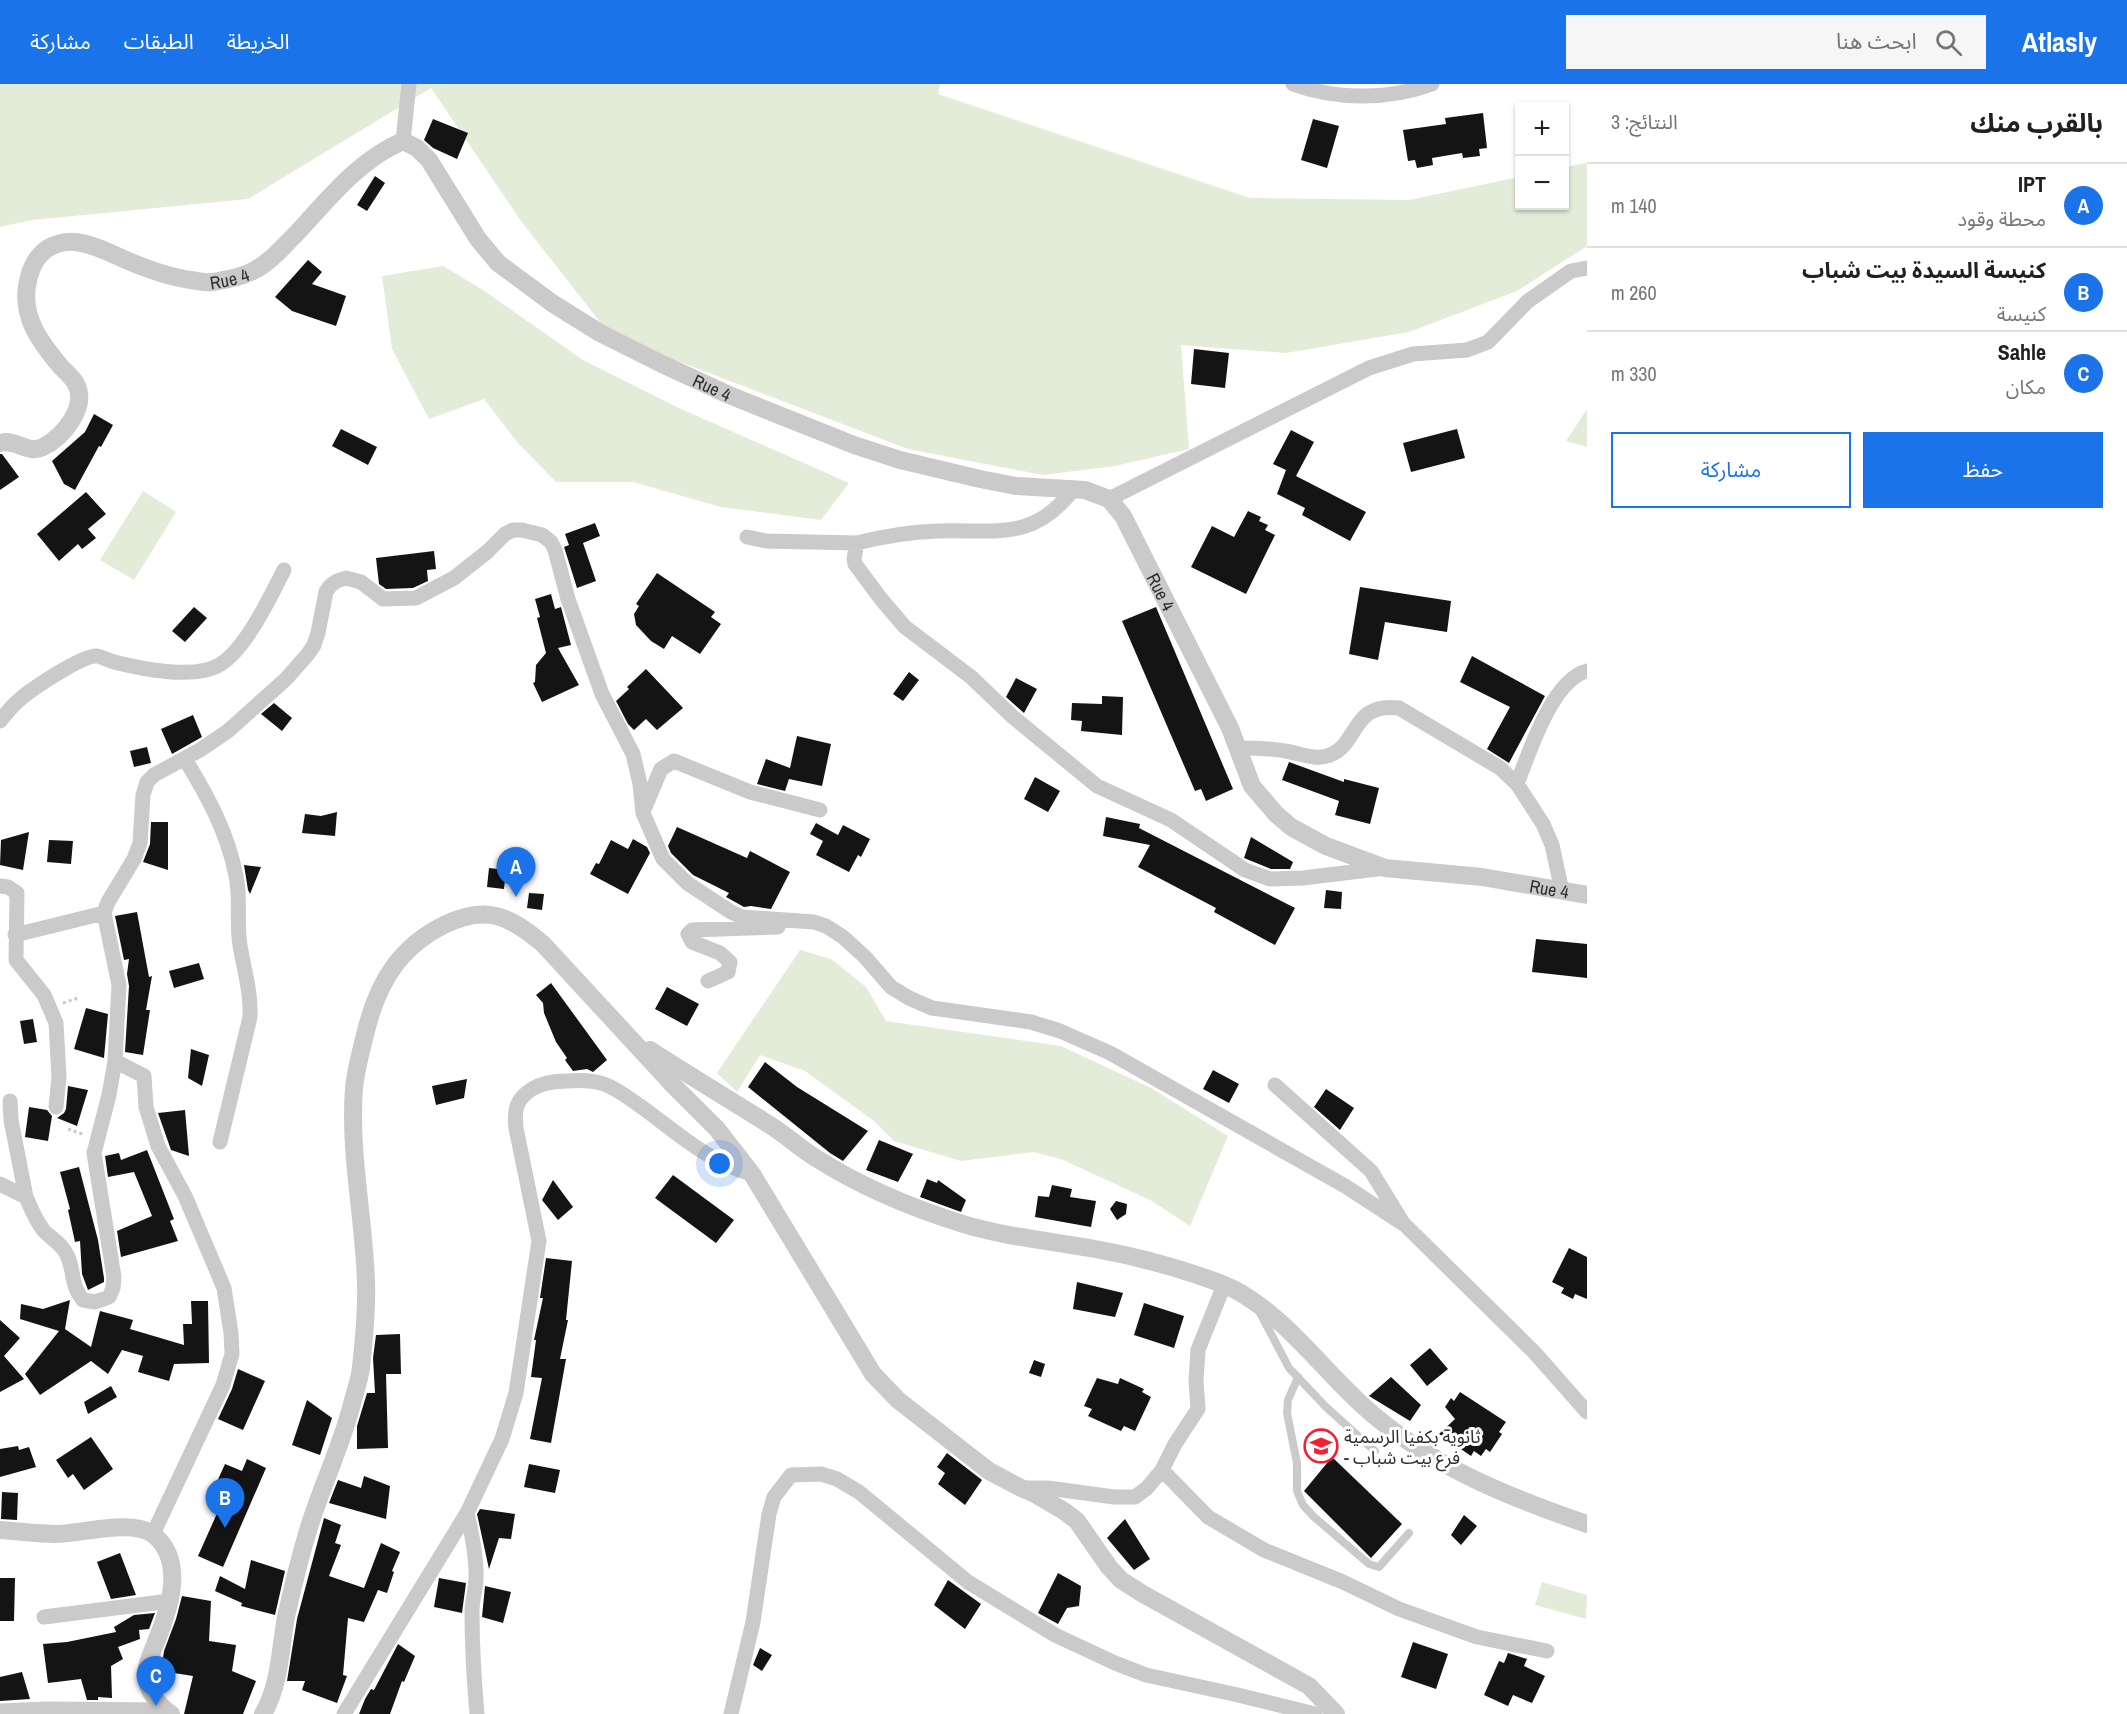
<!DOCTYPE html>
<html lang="ar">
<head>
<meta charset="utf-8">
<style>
  body { margin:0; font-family:"Archivo Narrow","Noto Sans Arabic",sans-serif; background:#f6f6f6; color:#202124; direction:rtl }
  .controls { position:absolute; right:18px; top:18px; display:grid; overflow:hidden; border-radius:0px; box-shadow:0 2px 4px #0004 }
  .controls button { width:54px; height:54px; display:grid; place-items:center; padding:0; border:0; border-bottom:2px solid #e0e0e0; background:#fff; color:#202124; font:30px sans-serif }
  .you { position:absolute; left:720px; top:1080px; width:21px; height:21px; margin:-15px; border:4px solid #fff; border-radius:50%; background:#1a73e8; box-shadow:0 0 0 9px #1a73e833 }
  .badge { display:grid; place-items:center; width:39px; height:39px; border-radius:50%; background:#1a73e8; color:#fff; font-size:20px; font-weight:700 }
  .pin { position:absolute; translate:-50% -50px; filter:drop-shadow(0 2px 3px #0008) }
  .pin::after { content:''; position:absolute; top:32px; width:21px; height:18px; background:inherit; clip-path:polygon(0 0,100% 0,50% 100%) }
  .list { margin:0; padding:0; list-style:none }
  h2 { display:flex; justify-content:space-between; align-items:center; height:78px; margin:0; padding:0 24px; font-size:26px }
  h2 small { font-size:20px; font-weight:400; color:#757577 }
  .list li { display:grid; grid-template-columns:39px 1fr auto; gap:18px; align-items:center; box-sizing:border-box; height:84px; padding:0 24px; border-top:2px solid #e0e0e0 }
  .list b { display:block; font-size:22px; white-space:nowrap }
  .list p { margin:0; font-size:20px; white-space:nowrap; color:#757577 }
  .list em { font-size:20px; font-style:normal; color:#757577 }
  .actions { display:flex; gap:12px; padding:18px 24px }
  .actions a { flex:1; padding:14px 0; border:2px solid #1a73e8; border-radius:0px; text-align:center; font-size:21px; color:#1a73e8 }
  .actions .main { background:#1a73e8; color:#fff }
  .icon { flex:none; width:33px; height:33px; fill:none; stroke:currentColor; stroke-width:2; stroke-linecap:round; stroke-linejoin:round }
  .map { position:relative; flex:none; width:1587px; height:1630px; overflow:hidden; direction:ltr }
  header { display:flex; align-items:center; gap:36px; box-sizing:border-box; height:84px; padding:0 30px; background:#1a73e8; color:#fff }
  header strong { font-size:28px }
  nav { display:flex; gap:33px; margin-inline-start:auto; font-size:21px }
  .search { width:420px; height:54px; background:#f6f6f6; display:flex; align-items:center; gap:15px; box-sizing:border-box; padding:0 21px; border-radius:0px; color:#757577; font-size:22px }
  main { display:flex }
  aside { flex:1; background:#fff }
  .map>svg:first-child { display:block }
  .green { fill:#e3ecd9 }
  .building { fill:#141414 }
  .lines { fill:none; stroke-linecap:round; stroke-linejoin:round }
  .path { stroke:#cacaca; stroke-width:3; stroke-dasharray:3 3; stroke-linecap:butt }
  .service { stroke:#cacaca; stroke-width:8 }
  .minor { stroke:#cacaca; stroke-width:15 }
  .tertiary { stroke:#cacaca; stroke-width:18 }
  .labels { text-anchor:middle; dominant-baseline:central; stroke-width:6; stroke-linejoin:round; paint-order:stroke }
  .street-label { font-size:18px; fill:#2d2d2d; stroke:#fff }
  .poi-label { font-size:18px; fill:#2d2d2d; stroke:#fff; text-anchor:start }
</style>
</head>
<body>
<header>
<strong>Atlasly</strong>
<div class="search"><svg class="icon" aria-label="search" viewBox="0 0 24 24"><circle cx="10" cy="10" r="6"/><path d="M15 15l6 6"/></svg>ابحث هنا</div>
<nav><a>الخريطة</a><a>الطبقات</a><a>مشاركة</a></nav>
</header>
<main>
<aside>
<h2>بالقرب منك<small>النتائج: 3</small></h2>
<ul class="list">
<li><span class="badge">A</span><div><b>IPT</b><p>محطة وقود</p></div><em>140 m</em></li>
<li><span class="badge">B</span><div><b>كنيسة السيدة بيت شباب</b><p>كنيسة</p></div><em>260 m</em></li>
<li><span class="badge">C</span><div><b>Sahle</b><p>مكان</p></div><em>330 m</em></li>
</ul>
<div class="actions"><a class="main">حفظ</a><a>مشاركة</a></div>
</aside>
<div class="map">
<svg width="1587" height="1630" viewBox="0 0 1587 1630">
  <rect width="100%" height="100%" fill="#fff"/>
  <!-- green -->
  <path class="green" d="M0,0H940L938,10L1250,114L1409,116L1519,93L1520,122H1564L1565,83L1587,79V162L1517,207L1409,248L1286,269L1181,261L1189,365L1115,382L1043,391L908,365L670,274L607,247L521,137L431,4L248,115L32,136L0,143Z
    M443,182L483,206L583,276L679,324L849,399L821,436L721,423L633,398H556L518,359L484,315L429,335L392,265L382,192Z
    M1587,325V363L1566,357Z
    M143,407L176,428L134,496L100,476Z
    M800,866L831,875L866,903L886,937L1061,962L1151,1004L1228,1052L1190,1142L1152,1117L1061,1075L1033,1068L961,1077L894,1057L874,1037L805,987L760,971L737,1008L717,989Z
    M1542,1498L1587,1511L1586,1535L1535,1521Z"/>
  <!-- building -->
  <path class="building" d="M1483,29L1487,64L1479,65L1480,72L1463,74L1462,69L1432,74L1433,81L1417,84L1415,76L1408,77L1403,46L1446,40L1445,34Z
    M433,35L468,49L457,75L433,64L424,56Z
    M1313,35L1339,42L1327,84L1301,76Z
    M375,92L385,99L367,127L357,121Z
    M308,176L322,188L312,200L346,212L336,242L292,227L275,213Z
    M1194,265L1229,269L1225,304L1191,300Z
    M94,330L113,341L101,363L99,362L75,406L64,400L52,377L85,348Z
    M341,345L377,363L368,381L332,362Z
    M1457,345L1465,374L1411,388L1403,359Z
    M1291,346L1314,358L1296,392L1366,428L1350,457L1302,431L1305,424L1277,410L1286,386L1273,380Z
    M0,370H2L19,393L0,406Z
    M86,408L106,430L88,445L96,454L82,465L78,460L59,477L37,450Z
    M1248,427L1261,433L1259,437L1268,441L1265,446L1275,451L1246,510L1191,483L1212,442L1234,453Z
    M595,439L600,452L583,459L596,497L577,504L564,463L569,461L565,450Z
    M434,467L436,485L427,486L428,497L413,504L386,505L379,500L376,474Z
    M657,489L715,528L711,533L721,540L700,570L672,552L664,565L651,557L636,541L634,530L639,522L636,520Z
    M1360,503L1451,517L1447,548L1385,538L1378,576L1349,570Z
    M551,510L555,525L561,523L571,561L558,564L579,601L542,618L533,599L535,598L536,581L546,569L537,534L540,533L535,515Z
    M194,523L207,534L185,558L172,547Z
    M1156,523L1233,705L1206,717L1201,705L1195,707L1122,537Z
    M1472,572L1545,612L1509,679L1487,665L1510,623L1460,598Z
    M646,585L683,624L657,646L646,635L634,646L628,640L616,617L629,605L627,603Z
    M909,588L919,596L903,617L893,610Z
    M1016,594L1037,605L1024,629L1006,613Z
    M1102,612L1123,613L1122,651L1081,647L1082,637L1071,636L1072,619L1102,620Z
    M274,619L292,634L282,647L261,630Z
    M193,631L202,653L172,670L161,645Z
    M797,652L831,660L822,702L789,695L785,707L757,700L766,675L790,684Z
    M147,663L151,679L134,683L130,667Z
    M1289,678L1344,698V695L1379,704L1370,740L1335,731L1339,717L1282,696Z
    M1035,693L1060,707L1048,728L1024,715Z
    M337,728L335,752L302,749L305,730L321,732Z
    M1106,733L1140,740L1139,744L1295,824L1275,861L1214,828L1216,824L1138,783L1150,761L1103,752Z
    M151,738H168V786L143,778L150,760Z
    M816,739L838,751L843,741L870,755L861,773L858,771L849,788L816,771L823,757L810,750Z
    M677,743L747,774L750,767L790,788L771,825L751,822L744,823L726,813L729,809L693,791L671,769L668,762Z
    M29,748L23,786L0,781L1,756Z
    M1251,753L1293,778L1290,785H1271L1244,774Z
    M633,755L647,763L650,769L628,810L590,790L596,779L599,780L611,756L628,765Z
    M49,756L73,757L71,780L47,778Z
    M244,781L261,783L250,810L248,806Z
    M489,784L506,786L504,805L487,803Z
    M1326,806L1342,808L1341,825L1324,824Z
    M529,809L544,810L542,826L527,824Z
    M137,828L149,893L152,892L146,926H150L143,971L125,968L129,902L127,890L129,875L124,876L115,832Z
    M1536,855L1587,860V894L1532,888Z
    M199,879L204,895L174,904L169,887Z
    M551,899L607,976L593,988L587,985L573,987L565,976L567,974L556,958L544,929L543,919L536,911Z
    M667,903L699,920L687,942L655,925Z
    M86,924L108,930L104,974L74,965Z
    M33,935L37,958L24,960L20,937Z
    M191,965L209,971L202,1002L188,994Z
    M765,978L797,1003L868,1047L843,1077L830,1069L748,1003Z
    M1213,986L1239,1000L1229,1019L1203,1005Z
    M467,995L464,1014L436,1021L432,1002Z
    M68,1002L88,1006L77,1042L57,1034L64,1029L66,1025Z
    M1326,1005L1354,1024L1340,1046L1314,1023Z
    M29,1023L47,1026L52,1032L48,1057L25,1053Z
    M185,1026L189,1072L171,1066L158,1029Z
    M879,1056L913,1070L898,1098L866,1086Z
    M147,1066L174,1135L170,1137L178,1157L121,1173L117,1147L152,1132L134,1088L108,1093L105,1072L119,1069L121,1076Z
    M79,1083L98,1156L104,1194V1198L88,1206L82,1190L80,1157L75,1158L68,1126L70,1125L60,1088Z
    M673,1091L734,1136L716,1159L655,1114Z
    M927,1095L937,1099L938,1096L966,1116L961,1128L920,1113Z
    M553,1096L573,1123L558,1136L542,1116Z
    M1052,1101L1072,1105L1070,1113L1096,1117L1091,1143L1035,1133L1038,1112L1049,1113Z
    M1116,1117L1127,1120L1126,1130L1117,1136L1110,1125Z
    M1569,1164L1587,1173V1215L1575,1210L1573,1215L1561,1209L1564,1204L1552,1198Z
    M546,1174L572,1177L566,1236H568L560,1275H566L551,1359L530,1355L542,1294L531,1293L536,1256H534L543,1214H540Z
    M1077,1198L1123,1209L1115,1233L1073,1225Z
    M70,1216L65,1245L91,1263L100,1227L133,1236L130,1245L184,1261L183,1240H192L191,1217H208L209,1279L174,1280L169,1297L138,1288L143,1272L122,1266L108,1290L91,1277L40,1311L25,1290L59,1247L20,1235L21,1220L43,1225Z
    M1144,1219L1184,1232L1174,1264L1134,1251Z
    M0,1236L20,1254L4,1272L24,1295L0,1308Z
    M400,1250L401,1290H386L388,1364L357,1365V1342L367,1309H375L373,1274L376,1251Z
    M1430,1264L1448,1285L1427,1302L1410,1281Z
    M1034,1276L1045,1280L1041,1293L1029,1289Z
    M238,1285L265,1297L243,1346L218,1335L232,1305Z
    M1391,1293L1421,1321L1410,1337L1369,1312Z
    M1097,1294L1118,1300L1120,1294L1144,1305L1142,1308L1151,1313L1135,1347L1124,1342L1121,1347L1088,1332L1092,1325L1084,1322Z
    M111,1302L117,1313L88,1330L84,1318Z
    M1460,1308L1506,1338L1499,1348L1502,1350L1490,1368L1486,1365L1481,1372L1474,1367L1471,1372L1439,1350L1455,1335L1445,1323L1451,1314L1454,1317Z
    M307,1316L332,1334L320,1371L292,1361Z
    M91,1353L113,1385L84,1406L73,1390L68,1394L56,1376Z
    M18,1362L19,1366L29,1363L36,1383L0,1393V1365Z
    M947,1369L982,1396L965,1421L938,1400L945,1389L937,1383Z
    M1332,1373L1402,1440L1371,1474L1304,1407Z
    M247,1375L266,1384L223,1483L198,1472L223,1416L211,1411L225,1380L242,1387Z
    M529,1380L560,1386L555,1409L524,1403Z
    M364,1392L390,1402L386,1435L329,1419L338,1396L361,1404Z
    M2,1408L18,1409L17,1436L1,1435Z
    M480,1425L515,1430L511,1455L499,1454L489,1485L477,1430Z
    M1464,1431L1477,1442L1461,1461L1451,1451Z
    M324,1434L341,1441L335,1459L341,1461L329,1492L364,1504L381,1459L400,1468L392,1487L394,1488L387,1509L378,1506L364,1538L348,1534L343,1591L347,1592L337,1619L302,1606L305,1597H287L297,1535Z
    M1125,1435L1150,1475L1134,1486L1107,1454Z
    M120,1469L136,1511L111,1515L97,1478Z
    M251,1476L285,1487L275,1531L241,1522L242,1519L215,1507L220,1492L245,1505Z
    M1058,1489L1081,1502L1079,1522L1067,1524L1058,1540L1038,1529Z
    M0,1494H15L14,1537H0Z
    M439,1494L466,1499L462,1529L434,1523Z
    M948,1496L981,1520L965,1545L934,1521Z
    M485,1502L511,1508L503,1539L482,1533Z
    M182,1512L211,1517L209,1557L236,1561L232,1587L256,1597L243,1630H184L193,1592L161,1587L164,1567L176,1535Z
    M155,1529L149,1545L139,1546L140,1555L118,1563L123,1575L111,1582L112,1614L98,1613V1616H87L81,1595L48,1599L43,1560L67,1558L116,1548L114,1543L134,1531Z
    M1413,1558L1448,1570L1436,1605L1401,1593Z
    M398,1560L415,1572L404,1598L402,1597L390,1630H359L365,1615L371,1605L374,1606Z
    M760,1564L772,1571L762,1587L753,1581Z
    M1508,1569L1527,1575L1524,1582L1545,1592L1532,1619L1513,1611L1508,1622L1484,1611L1499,1577L1504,1579Z
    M22,1588L30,1615L0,1617V1593Z"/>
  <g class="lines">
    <!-- path -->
    <path class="path" d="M63,919L78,914
      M68,1045L85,1051"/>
    <!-- service -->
    <path class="service" d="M1259,1227L1289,1284L1326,1323L1375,1367
      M1298,1293L1288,1316L1287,1329L1297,1379V1407L1303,1421L1313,1432L1369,1480L1379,1483L1409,1449"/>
    <!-- minor -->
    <path class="minor" d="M1293,0C1336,16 1389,16 1432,0
      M403,57L409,0
      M1072,407C1032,458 995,445 938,447C911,448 884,452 857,459L854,475L855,480L881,515L905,543L971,593L1013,633L1097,702L1171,736L1245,786L1270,795L1303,794L1385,784
      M1109,415L1369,284L1413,270L1467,266L1488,258L1528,217L1571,187L1587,184
      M747,453L766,457L857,459
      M0,637C6,630 11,623 18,617C30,606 82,571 97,572C102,573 108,576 114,578C142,585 196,596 221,580C247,563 270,513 284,486
      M1238,664C1254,664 1269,664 1285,667C1299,669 1316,677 1330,671C1359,660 1351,618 1399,624L1500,684L1517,700L1543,740L1552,761L1562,807
      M185,675C207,711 228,749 236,792C241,814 236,838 240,861C244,887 251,906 250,933L220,1058
      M1517,700C1529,669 1552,596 1587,587
      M645,723L661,685L674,677L750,708L820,726
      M0,802L8,803L17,809L16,876L44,911L56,939L59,993L56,1023
      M15,851L104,829
      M708,897L728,888L730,878L720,869L692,858L688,850L692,846L778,843
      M1275,1001L1371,1087L1403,1139
      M10,1017L11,1036L26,1113
      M0,1100L26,1113C31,1125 36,1137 44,1147C52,1155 63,1161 67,1171C75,1188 70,1200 83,1216L95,1218L109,1213L113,1204L114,1193L94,1069L109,1011L115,977
      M1162,1386L1208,1433L1264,1466L1343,1498L1399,1525L1477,1553L1547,1567
      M1024,1404H1048L1114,1413H1135L1147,1404L1162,1386L1175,1360L1198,1325L1196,1297L1198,1266L1224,1201
      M467,1429C472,1450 477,1473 476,1494C476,1505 472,1516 472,1527C472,1561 474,1596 477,1630
      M153,1450L223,1301L232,1270L231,1249L224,1204L185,1112L158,1062L146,1023L144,992L115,977L119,901L104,829L108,818L134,775L140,759L143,711L147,698L154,691L200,666L228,647L286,595L308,570L314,561L318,549L326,508L330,502L337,497L346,494L361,498L383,515L416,514L454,494L487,468L505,450L513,446H522L542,451L551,458L555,466L568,515L602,610L633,670L640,700L643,729L663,775L687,799L731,828L742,833L814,838L826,842L843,853L865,873L891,903L909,914L932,924L1031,938L1060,947L1110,969L1345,1102L1405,1141L1534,1268L1587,1328
      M44,1533L170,1517
      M0,1627L46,1625L164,1626
      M344,1630L467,1429L502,1355L516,1309L539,1157L516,1044C514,1026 516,1015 532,1005C542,999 556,997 567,997C580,996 592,996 604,1000C618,1005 630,1015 643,1024C676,1048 711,1080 752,1090
      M731,1630L753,1538L769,1430L774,1413L791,1391L821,1390L837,1395L859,1408L968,1498L1055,1551L1115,1579L1146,1591L1238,1611L1315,1630"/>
    <!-- tertiary -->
    <g class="tertiary">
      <path id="s1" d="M0,359C15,354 28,371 43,363C63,353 88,323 76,300C73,294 66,288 61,283C41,259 22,235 27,202C29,190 32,179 41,170C49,161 63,157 75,158C93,160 110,169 126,176C147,185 168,193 191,196C198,197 206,199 213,198C226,196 242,193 253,187C269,179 281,165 294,152C327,117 358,76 403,57L417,64L429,76L478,155L498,179L552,219L600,249L662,280L729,311L854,361L900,376L980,395L1016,402L1085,406L1109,415L1123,432L1230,644L1252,702L1276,730L1291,743L1326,762L1385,784L1482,793L1587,811"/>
      <path d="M650,966C690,992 732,1017 773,1043C788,1053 801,1065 816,1074C861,1103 912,1124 963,1140C1006,1153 1051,1157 1095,1165C1129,1171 1161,1179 1194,1190C1209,1195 1225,1200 1239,1208C1286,1235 1321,1283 1361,1320C1426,1380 1505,1412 1587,1440"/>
      <path d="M0,1446C18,1447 37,1450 55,1450C80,1450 134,1434 154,1451C186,1478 169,1526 156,1558C152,1569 145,1582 146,1593C148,1608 159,1622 171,1630"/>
      <path d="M263,1630C280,1601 280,1566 286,1533C292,1506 299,1477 307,1450C320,1405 342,1362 353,1316C356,1305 360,1294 361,1283C364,1256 367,1226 366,1198C364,1133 349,1069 354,1004C356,984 362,963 367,943C379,897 400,863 444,841C486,820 510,832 543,860L674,1002L717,1045L752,1090L873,1290L898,1316L989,1387L1021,1404L1033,1409L1064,1427L1077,1437L1109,1483L1121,1496L1143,1510L1309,1602L1336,1630"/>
    </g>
  </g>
  <!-- icons -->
  <defs>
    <g id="school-ring" transform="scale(1.725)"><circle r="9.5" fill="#fff" stroke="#f41f31" stroke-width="1.5"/><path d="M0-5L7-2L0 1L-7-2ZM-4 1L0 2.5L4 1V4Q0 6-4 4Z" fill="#f41f31"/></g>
  </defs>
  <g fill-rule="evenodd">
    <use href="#school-ring" x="1321" y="1362"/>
  </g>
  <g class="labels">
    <!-- street labels -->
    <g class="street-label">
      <text stroke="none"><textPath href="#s1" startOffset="470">Rue 4</textPath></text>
      <text stroke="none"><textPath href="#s1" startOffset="1100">Rue 4</textPath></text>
      <text stroke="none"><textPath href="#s1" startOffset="1622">Rue 4</textPath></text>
      <text stroke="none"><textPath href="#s1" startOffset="2162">Rue 4</textPath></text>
    </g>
    <!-- poi labels -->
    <g class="poi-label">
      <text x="1344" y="1352">ثانوية بكفيا الرسمية<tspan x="1344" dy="21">- فرع بيت شباب</tspan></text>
    </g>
  </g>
</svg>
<div class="controls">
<button>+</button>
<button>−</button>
</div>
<div class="you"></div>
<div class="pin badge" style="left:516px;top:813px">A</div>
<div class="pin badge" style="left:225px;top:1444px">B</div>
<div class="pin badge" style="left:156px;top:1622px">C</div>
</div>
</main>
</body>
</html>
